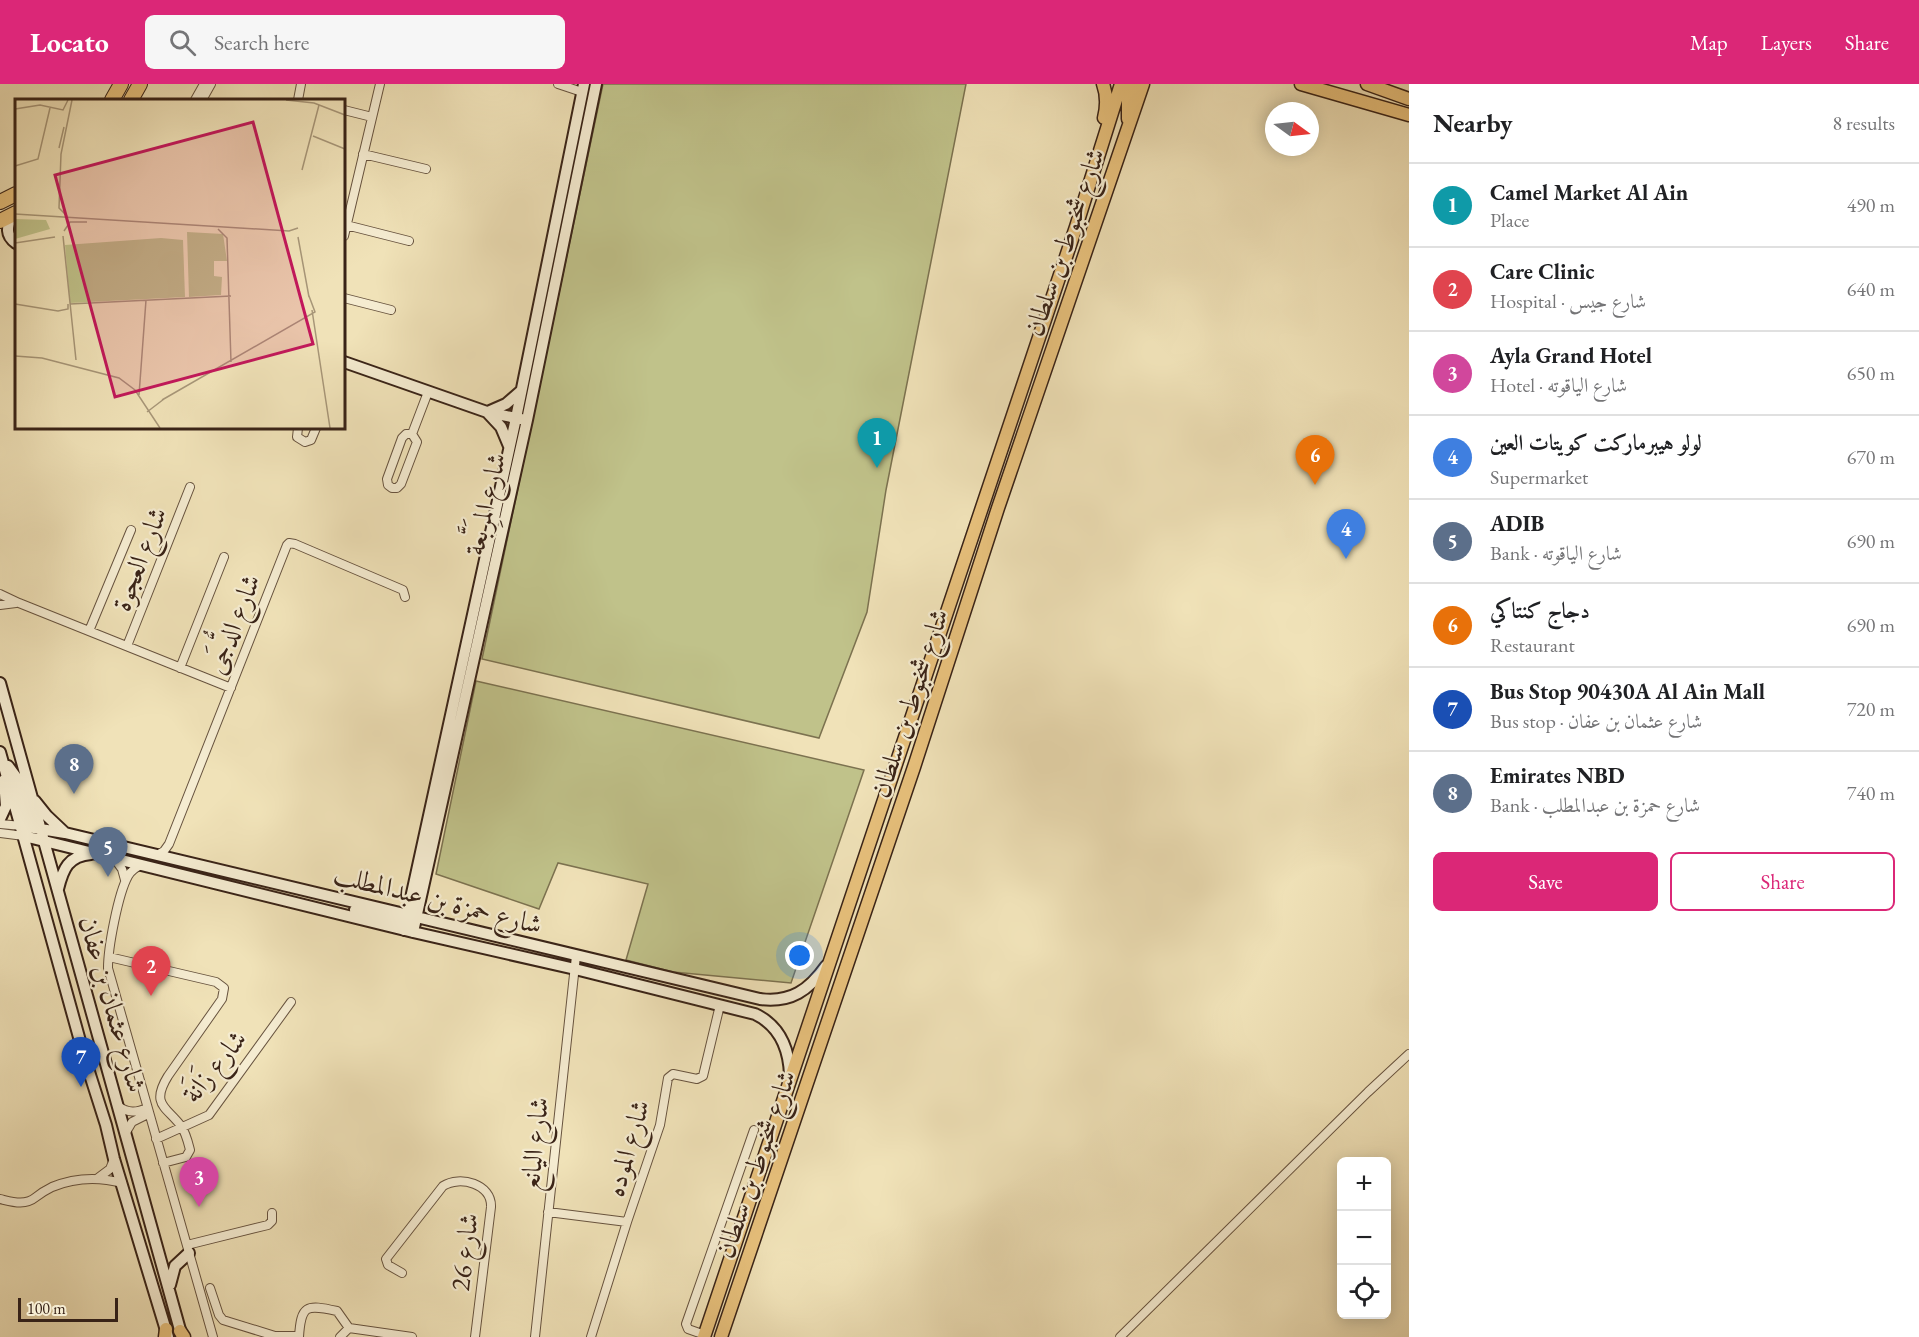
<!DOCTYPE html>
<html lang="en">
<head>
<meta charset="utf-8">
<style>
  body { margin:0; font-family:"EB Garamond",Amiri,serif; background:#f6f6f6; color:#202124 }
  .controls { position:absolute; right:18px; bottom:18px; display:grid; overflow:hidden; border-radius:9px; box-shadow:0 3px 15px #0003 }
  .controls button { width:54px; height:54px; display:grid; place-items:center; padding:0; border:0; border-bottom:2px solid #e0e0e0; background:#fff; color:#202124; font:30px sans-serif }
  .compass { position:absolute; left:1265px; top:18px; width:54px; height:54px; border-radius:50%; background:#fff; box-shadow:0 3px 15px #0003; rotate:105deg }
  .scale { position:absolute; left:18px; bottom:15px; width:100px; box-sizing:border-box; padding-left:6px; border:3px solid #392317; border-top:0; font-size:16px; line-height:21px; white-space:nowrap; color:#392317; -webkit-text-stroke:4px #f5ecd1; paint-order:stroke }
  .you { position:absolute; left:800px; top:872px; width:21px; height:21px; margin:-15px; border:4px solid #fff; border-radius:50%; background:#1a73e8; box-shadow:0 0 0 9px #1a73e833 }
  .badge { display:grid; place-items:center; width:39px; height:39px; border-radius:50%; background:#db2777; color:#fff; font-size:20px; font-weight:700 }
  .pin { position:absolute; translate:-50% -50px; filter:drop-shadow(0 2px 3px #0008) }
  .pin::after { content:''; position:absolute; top:32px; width:21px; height:18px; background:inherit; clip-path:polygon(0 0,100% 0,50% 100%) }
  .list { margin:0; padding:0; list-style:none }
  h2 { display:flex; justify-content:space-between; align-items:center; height:78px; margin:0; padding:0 24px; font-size:26px }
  h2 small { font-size:20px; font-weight:400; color:#757577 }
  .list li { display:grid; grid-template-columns:39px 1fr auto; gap:18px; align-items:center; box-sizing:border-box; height:84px; padding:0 24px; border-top:2px solid #e0e0e0 }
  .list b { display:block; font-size:22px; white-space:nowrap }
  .list p { margin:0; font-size:20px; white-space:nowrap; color:#757577 }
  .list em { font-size:20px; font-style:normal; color:#757577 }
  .actions { display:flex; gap:12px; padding:18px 24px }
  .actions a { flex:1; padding:14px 0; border:2px solid #db2777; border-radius:9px; text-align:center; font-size:21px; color:#db2777 }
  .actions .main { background:#db2777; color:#fff }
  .icon { flex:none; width:33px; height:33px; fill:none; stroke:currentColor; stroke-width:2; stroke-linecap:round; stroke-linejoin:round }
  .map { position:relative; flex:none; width:1409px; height:1253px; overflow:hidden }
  header { display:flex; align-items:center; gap:36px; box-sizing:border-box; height:84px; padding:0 30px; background:#db2777; color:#fff }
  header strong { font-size:28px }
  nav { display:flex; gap:33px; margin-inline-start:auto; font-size:21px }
  .search { width:420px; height:54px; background:#f6f6f6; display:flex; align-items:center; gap:15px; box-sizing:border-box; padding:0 21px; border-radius:9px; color:#757577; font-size:22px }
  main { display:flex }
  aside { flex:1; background:#fff }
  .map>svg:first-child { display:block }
  .green { fill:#c0c28a; stroke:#7c7250; stroke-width:1.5 }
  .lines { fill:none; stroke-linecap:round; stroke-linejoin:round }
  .street-casing { stroke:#67533f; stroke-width:10 }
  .secondary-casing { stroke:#392317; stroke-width:14 }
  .primary-casing { stroke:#392317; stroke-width:15 }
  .highway-casing { stroke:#392317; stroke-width:16 }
  .street { stroke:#f5ecd1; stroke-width:8 }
  .secondary { stroke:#f5ecd1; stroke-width:10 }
  .primary { stroke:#e8c17c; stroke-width:12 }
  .highway { stroke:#e8c17c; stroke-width:14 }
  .labels { text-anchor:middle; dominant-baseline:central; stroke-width:4.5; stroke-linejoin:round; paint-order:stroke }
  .street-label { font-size:27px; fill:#392317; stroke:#f5ecd1 }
  .inset-road { fill:none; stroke:#a79678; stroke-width:1.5 }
  .view { fill:#c2185b; fill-opacity:0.15; stroke:#c2185b; stroke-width:3 }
  .inset-edge { fill:none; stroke:#392317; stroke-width:3 }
</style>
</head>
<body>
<header>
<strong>Locato</strong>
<div class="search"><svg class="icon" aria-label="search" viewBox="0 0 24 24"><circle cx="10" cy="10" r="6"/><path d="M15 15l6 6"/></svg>Search here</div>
<nav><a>Map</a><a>Layers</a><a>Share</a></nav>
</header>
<main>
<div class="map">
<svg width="1409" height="1253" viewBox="0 0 1409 1253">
  <rect width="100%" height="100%" fill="#f0e2b8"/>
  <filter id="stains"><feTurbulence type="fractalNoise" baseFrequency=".00333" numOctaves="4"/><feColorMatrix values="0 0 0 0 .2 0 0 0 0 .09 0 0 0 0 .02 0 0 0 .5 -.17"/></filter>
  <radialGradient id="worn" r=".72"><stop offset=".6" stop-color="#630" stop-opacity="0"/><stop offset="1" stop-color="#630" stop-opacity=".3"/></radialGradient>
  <!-- green -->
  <path class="green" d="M603,0H966L886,406L867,528L819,654L482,575Z
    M476,597L864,686L791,899L673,888L626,876L648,800L558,779L539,825L436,790Z"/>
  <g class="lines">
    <!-- street casing -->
    <g class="street-casing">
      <path id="street" d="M558,0L582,8
        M195,16L204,0
        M202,16L211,0
        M298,16L301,0
        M344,26L372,33
        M363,70L426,85
        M346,141L409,157
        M344,152L380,0
        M344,214L391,226
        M298,344L297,353L305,358L311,356L316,344
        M406,350H412L417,358L401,400L397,404H392L388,401L387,395L402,354Z
        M412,350L428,308
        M0,510L19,519L231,604
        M0,521L16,519
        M89,547L131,446
        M127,562L190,403
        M180,584L224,473
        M0,740L22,742
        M0,749L24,752
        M157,771L164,767L169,760L287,461L289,459L295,460L403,506L405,513
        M114,774L122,785L125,796
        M142,781C136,783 131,787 128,792C118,810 108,864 108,884L213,1253
        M109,873L216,898L224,904L222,915L168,992C150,1021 167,1023 181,1042C186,1049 188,1058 190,1066L186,1073L163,1079
        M118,1022C128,1029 136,1029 147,1024
        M125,1050L132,1038L148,1030
        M156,1055L209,1031L291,918
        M98,1094L110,1085L114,1075
        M0,1115C13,1118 25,1122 36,1113C41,1109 46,1106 52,1103C74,1094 99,1093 122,1099
        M548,1128L627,1138
        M187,1161L268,1141L272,1137V1129
        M402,1189L388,1181L386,1175L443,1102C460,1091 492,1100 491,1123L475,1253
        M210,1204L219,1231L223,1236L275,1252H299
        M705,1251L688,1245L686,1240L754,1046
        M299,1253C301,1221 306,1220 337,1227L349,1244L412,1253
        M340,1253L349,1244
        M535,1253L576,872
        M591,1253L627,1138L660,1041L668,994L673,990L697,995L703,992L720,921
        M1120,1253L1368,1008L1409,970"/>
    </g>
    <!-- secondary casing -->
    <g class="secondary-casing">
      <path id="secondary" d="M12,132C7,143 5,151 16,159
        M344,278L487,328L521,335
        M490,327L506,320L521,307
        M487,328L501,343L509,362
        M0,599L182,1253
        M0,668L85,975L106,1041L114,1075L168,1253
        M8,682L16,693L29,736L32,740L38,737
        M35,717L47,732L65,749
        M0,735L6,722L4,696
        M22,742L65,749L760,915C791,919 809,906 826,882
        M24,752L413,848L575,885L755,930C780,942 789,964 790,991
        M58,805C63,785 68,772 91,770
        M355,826L402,837H410
        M404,846L516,334L584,0
        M413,848L527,336L596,0
        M170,1201L175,1182L189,1169"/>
    </g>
    <!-- primary casing -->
    <g class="primary-casing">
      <path id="primary" d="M1103,0C1107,11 1107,22 1104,34
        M1301,0L1409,31
        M1367,0L1409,15
        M1128,35V13L1131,0
        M180,1247L184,1253
        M165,1253L166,1245
        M704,1253L1076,143L1121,0
        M721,1253L914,683L998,424L1143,0"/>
    </g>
    <!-- highway casing -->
    <g class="highway-casing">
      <path id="highway" d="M112,16L121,0
        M131,16L140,0
        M0,118L16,110
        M0,137L16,129"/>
    </g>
    <!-- street -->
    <use href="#street" class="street"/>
    <!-- secondary -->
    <use href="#secondary" class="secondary"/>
    <!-- primary -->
    <use href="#primary" class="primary"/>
    <!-- highway -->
    <use href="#highway" class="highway"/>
  </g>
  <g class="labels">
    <!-- street labels -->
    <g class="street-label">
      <text transform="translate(1064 158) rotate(-71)">شارع شخبوط بن سلطان</text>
      <text transform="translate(485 420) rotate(-77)">شارع المِرَبَّعة</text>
      <text transform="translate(139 475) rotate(-69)">شارع العجوة</text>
      <text transform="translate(233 540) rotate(-69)">شارع الدُّجَى</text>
      <text transform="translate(909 619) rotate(-72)">شارع شخبوط بن سلطان</text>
      <text transform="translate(438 815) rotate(14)">شارع حمزة بن عبدالمطلب</text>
      <text transform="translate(113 920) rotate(74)">شارع عثمان بن عفان</text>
      <text transform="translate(214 982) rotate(-51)">شارع زَانَة</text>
      <text transform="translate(534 1060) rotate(-84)">شارع اليانع</text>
      <text transform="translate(627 1064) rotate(-74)">شارع الموده</text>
      <text transform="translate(755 1080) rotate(-71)">شارع شخبوط بن سلطان</text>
      <text transform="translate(464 1168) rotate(-83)">شارع 26</text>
    </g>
  </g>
  <!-- overview -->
  <g transform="translate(15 15)">
    <rect width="330" height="330" fill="#f0e2b8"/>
    <path d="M0,120L31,121L35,130L0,140ZM172,133L208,135L212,162H199V177L207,178L206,196L174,198ZM146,139L168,141L170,198L55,204L50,146Z" fill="#c0c28a"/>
    <path class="inset-road" d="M271,1L299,4L330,16M0,10L25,6L48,11L53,1M298,37L330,50M44,49L49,28M0,67L23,60L35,9M287,71L304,6M0,115L274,132L283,129M52,117L44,109L46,55L57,1M203,130L212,139L216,263M49,132L55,123H72M48,137L61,261M283,138L294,198M0,144L40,138M0,205L43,212L53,210V205M55,205L216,197M297,211L315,329M0,257L27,259L104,279L120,291L145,329M124,296L131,201M147,301L300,213L294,197M132,313L149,300"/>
    <path class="view" d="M238,23L298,245L100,298L40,76Z"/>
    <rect width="330" height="330" class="inset-edge"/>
  </g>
  <rect width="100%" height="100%" filter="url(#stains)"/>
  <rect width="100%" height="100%" fill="url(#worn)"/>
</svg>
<div class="controls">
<button>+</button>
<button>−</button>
<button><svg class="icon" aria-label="locate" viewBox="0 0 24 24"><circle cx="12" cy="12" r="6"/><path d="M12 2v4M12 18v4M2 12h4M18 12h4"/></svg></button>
</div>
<svg class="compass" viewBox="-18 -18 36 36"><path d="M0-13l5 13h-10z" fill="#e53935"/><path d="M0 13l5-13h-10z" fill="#757577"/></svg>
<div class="scale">100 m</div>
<div class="you"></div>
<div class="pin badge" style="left:877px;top:384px;background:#0f9aa8">1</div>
<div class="pin badge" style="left:151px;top:912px;background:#e0444e">2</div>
<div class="pin badge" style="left:199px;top:1123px;background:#d1479c">3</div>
<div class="pin badge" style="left:1346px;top:475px;background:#3f7fe0">4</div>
<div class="pin badge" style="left:108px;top:793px;background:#5c6f8a">5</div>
<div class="pin badge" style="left:1315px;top:401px;background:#e8710a">6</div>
<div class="pin badge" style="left:81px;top:1003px;background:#1a4fb4">7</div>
<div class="pin badge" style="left:74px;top:710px;background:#5c6f8a">8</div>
</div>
<aside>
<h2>Nearby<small>8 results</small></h2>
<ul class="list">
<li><span class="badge" style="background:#0f9aa8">1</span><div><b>Camel Market Al Ain</b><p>Place</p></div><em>490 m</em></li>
<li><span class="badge" style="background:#e0444e">2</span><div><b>Care Clinic</b><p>Hospital · شارع جيس</p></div><em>640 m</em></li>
<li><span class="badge" style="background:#d1479c">3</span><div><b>Ayla Grand Hotel</b><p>Hotel · شارع الياقوته</p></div><em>650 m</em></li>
<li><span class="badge" style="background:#3f7fe0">4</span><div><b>لولو هيبرماركت كويتات العين</b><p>Supermarket</p></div><em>670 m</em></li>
<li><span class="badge" style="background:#5c6f8a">5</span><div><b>ADIB</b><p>Bank · شارع الياقوته</p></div><em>690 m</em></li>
<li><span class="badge" style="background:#e8710a">6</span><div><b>دجاج كنتاكي</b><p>Restaurant</p></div><em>690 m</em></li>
<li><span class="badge" style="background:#1a4fb4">7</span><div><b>Bus Stop 90430A Al Ain Mall</b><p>Bus stop · شارع عثمان بن عفان</p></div><em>720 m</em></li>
<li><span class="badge" style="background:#5c6f8a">8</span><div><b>Emirates NBD</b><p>Bank · شارع حمزة بن عبدالمطلب</p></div><em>740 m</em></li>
</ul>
<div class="actions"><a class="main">Save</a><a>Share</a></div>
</aside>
</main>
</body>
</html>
